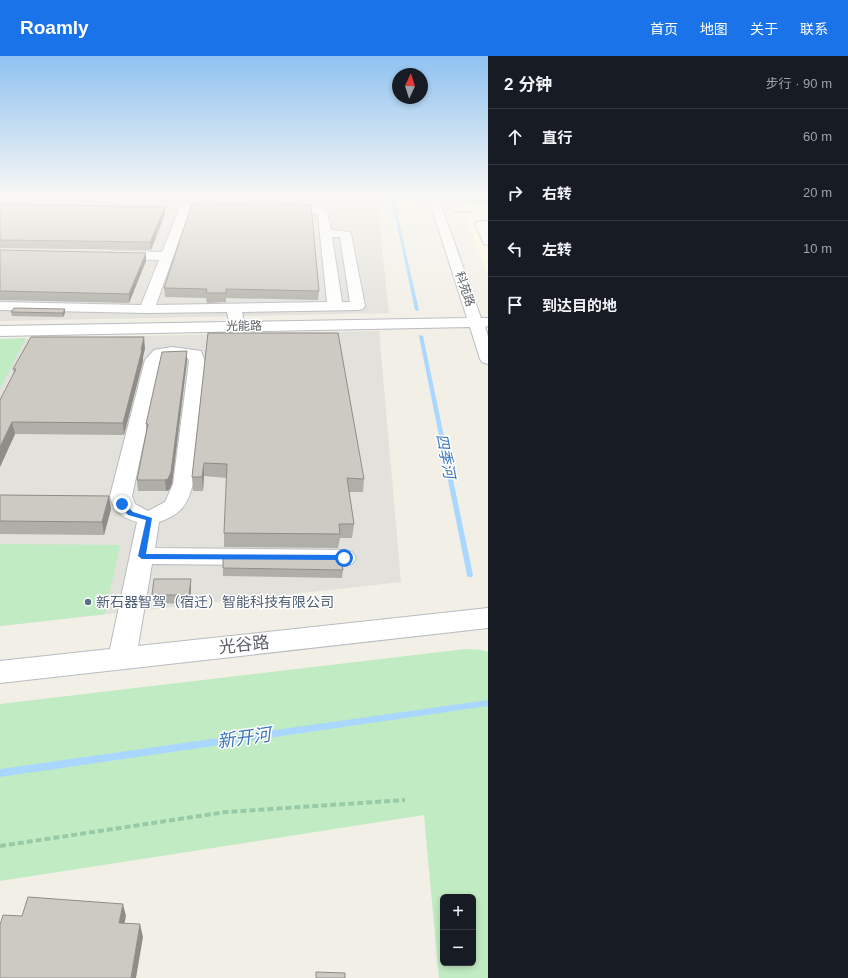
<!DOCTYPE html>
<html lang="zh">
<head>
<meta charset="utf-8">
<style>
  body { margin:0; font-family:Arial,"Noto Sans SC",sans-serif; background:#242831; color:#f1f3f6 }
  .controls { position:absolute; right:12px; bottom:12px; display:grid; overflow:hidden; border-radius:6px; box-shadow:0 2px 6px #0003 }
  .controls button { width:36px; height:36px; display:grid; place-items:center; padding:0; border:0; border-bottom:1px solid #363941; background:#171b24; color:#f1f3f6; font:20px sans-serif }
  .compass { position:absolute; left:392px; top:12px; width:36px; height:36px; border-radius:50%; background:#171b24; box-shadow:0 2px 6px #0003; rotate:4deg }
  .stop { position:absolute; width:12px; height:12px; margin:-9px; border:3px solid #1a73e8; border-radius:50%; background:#fff }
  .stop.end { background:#1a73e8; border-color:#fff; box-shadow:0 1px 4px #0008 }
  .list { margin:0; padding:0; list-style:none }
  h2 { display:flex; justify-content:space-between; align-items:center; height:52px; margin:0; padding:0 16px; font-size:17px }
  h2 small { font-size:13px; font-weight:400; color:#9ea1a6 }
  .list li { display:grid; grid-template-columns:26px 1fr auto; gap:12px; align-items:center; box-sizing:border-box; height:56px; padding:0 16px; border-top:1px solid #363941 }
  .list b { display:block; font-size:15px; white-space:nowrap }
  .list em { font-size:13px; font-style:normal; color:#9ea1a6 }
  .icon { flex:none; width:22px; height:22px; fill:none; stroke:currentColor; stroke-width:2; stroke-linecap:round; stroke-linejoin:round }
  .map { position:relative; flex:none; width:488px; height:922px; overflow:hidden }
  header { display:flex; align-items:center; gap:24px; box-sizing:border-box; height:56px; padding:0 20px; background:#1a73e8; color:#fff }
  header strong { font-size:19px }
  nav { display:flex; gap:22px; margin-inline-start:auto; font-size:14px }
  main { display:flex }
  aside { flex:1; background:#171b24 }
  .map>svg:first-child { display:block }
  .commercial { fill:#fff8de }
  .industrial { fill:#e2e1db }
  .green { fill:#c1ebc2; fill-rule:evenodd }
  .water { fill:#a9d7ff }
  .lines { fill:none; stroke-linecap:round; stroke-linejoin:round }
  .stream { fill:#a9d7ff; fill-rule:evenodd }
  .river { fill:#a9d7ff; fill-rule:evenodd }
  .minor-casing { stroke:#b9bcc1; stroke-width:2 }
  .path-far1 { stroke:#98caa8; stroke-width:1.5; stroke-dasharray:2 1; stroke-linecap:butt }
  .path { stroke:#98caa8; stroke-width:4; stroke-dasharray:6 3; stroke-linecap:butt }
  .minor { fill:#fff; fill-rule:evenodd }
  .wall { fill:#b0aea8 }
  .shaded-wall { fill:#908d88 }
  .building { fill:#cdcac3; stroke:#908d88 }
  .route { fill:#1a73e8 }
  .service-dot { fill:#5c6f8a; stroke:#fff; stroke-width:1.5 }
  .labels { text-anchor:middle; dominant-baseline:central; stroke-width:3; stroke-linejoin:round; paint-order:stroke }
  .far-street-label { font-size:12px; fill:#5e6268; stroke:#fff }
  .service-label { font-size:14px; fill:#4e5e75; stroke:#fff; text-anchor:start }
  .water-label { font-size:15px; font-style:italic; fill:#3a77bd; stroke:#fff }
  .near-street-label { font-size:17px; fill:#5e6268; stroke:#fff }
  .near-water-label { font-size:18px; font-style:italic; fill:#3a77bd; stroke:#fff }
</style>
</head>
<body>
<header>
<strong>Roamly</strong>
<nav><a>首页</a><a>地图</a><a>关于</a><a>联系</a></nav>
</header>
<main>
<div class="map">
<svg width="488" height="922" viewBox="0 0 488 922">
  <rect width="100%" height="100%" fill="#f1efe6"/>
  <!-- commercial -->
  <path class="commercial" d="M460,146H488V220Z"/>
  <!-- industrial -->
  <path class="industrial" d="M0,140L377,145L389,257L0,265Z
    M379,275L401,526L0,570V283Z"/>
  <!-- green -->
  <path class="green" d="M26,282L0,333V283Z
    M0,488L120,489L105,558L0,570Z
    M466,593L482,594L488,596V922H439L424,759L0,825V648ZM443,841H473V907H443Z"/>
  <!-- water -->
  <path class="water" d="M457,140H488V146H460Z"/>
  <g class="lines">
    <!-- stream -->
    <path class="stream" d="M391,140H393L419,254L417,255L415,254Z
      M420,279L423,280L473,519L472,521H468L467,519L419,280Z
      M488,644V650L0,721V713Z"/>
    <!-- river -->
    <path class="river" d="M410,140H488V147L419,145L413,144Z"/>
    <!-- minor casing -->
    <g class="minor-casing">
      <path id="minor" d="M428,140H438L481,262H488V270L485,271L488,280V308L482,306L480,303L470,271L0,280V270L229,266L227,256L147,257L0,254V246L141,249L159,204L115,203L111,202L109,199L111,196L115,195L162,196L180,151L181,149C190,147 221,145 226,151L221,154L190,153L156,249L327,246L318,159C307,153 283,158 277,151L282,148L313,149L327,155L331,174L349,176L351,178L365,250L363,253L358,254L242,256L244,266L467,262ZM332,181H340L350,246H342Z
        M481,165H488V189L484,188L475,168L477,166Z
        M172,291L201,295L205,306L193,428C187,450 181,458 159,466L155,492L344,494L352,496L356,502L352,508L344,510L152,508L138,590L488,552V572L0,627V605L110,593L137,466C123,462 113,455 110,440L145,304L154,294ZM165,301L188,302L189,306L173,428L165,446L148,455L135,448L132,440L161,305Z"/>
    </g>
    <!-- path-far1 -->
    <path class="path-far1" d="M454,156H473"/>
    <!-- path -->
    <path class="path" d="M0,790L226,756L405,744"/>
    <!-- minor -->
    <use href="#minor" class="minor"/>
  </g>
  <!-- wall -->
  <path class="wall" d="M0,148L165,151V158L151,194L0,192Z
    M0,194L146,197V205L129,247L0,244Z
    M164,232L319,235L318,244L226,242V246L207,247L206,242L165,241Z
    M11,256L65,257L63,261L12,260Z
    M208,277L364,423L363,436H349L354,468L352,482H340L338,492L224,491V477L227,422L204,420L203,435H193L192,421Z
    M145,292L143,301V305L124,379L15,378L0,411L14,317L13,313Z
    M187,305L172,428L169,434L166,435H138L137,424L146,377V368Z
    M0,439L109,440L111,453L104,479L0,478Z
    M223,512L343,514L342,522L223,520Z
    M191,531L190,548L153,547L152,539Z"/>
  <!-- shaded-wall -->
  <path class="shaded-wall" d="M165,151V158L151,194L150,186Z
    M146,197V205L129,247V238Z
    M65,253V257L63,261V257Z
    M144,281L145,292L143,301V305L124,379L123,367Z
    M187,295V305L172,428L169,434L166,435L165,424Z
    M12,366L15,378L0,411V391Z
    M204,407V420L203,435L202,421Z
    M109,440L111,453L104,479L102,466Z
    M191,523V531L190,548L189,539Z
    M123,848L126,860L122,879L119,867Z
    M140,868L143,881L136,922H131Z"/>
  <!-- building -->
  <path class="building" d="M0,148L165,151L150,186L0,184Z
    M192,148L311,149L319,235L226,233V237H206L207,233L164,232Z
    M0,194L146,197L129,238L0,235Z
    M14,252L65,253L63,257L11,256Z
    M208,277H338L364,423L347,422L354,468H339L340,478L224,477L227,408L204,407L202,421H192Z
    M31,281H144L141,294H142L123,367L12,366L0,391V344L16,313H13Z
    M187,295L171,416L168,423L165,424H137L148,368H146L162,296Z
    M0,439L109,440L102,466L0,465Z
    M223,502L341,503L343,514L223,512Z
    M154,523H191L189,539H152Z
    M28,841L123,848L119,867L140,868L131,922H0V869L3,859L22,860Z
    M316,916L345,917V922H316Z"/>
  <!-- sky -->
  <linearGradient id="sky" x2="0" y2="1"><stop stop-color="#8fc2f1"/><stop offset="0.52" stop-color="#f9f8f4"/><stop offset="1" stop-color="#f9f8f4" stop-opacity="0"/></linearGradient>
  <rect width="488" height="269" fill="url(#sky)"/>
  <!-- route -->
  <path class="route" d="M120,447H124L133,456L152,462L146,498L344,499L348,502L344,504L142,503L138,500L146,464L128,459L120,449Z"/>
  <!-- markers -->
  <circle class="service-dot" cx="88" cy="546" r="4"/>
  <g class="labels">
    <!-- far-street labels -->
    <g class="far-street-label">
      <text transform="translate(465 233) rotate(71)">科苑路</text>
      <text transform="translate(244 270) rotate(-1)">光能路</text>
    </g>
    <!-- service labels -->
    <g class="service-label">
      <text x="96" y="546">新石器智驾（宿迁）智能科技有限公司</text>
    </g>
    <!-- water labels -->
    <g class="water-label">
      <text transform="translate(446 400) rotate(79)">四季河</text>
    </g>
    <!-- near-street labels -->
    <g class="near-street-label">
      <text transform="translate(244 589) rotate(-6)">光谷路</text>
    </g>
    <!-- near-water labels -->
    <g class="near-water-label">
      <text transform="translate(244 682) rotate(-8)">新开河</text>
    </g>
  </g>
</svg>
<div class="controls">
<button>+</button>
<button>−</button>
</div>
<svg class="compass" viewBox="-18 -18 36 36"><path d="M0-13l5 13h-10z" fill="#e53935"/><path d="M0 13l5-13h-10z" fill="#9ea1a6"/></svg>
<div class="stop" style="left:344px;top:502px"></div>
<div class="stop end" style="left:122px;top:448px"></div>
</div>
<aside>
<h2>2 分钟<small>步行 · 90 m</small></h2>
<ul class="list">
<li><svg class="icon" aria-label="ahead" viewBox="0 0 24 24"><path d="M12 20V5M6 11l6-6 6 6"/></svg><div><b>直行</b></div><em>60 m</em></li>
<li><svg class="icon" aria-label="right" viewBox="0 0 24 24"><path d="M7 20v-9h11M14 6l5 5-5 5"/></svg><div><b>右转</b></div><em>20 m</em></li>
<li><svg class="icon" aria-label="left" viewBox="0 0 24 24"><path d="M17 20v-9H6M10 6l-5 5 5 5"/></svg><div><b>左转</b></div><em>10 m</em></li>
<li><svg class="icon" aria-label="arrive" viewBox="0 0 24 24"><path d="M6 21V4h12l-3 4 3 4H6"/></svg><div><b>到达目的地</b></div></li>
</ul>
</aside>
</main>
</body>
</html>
